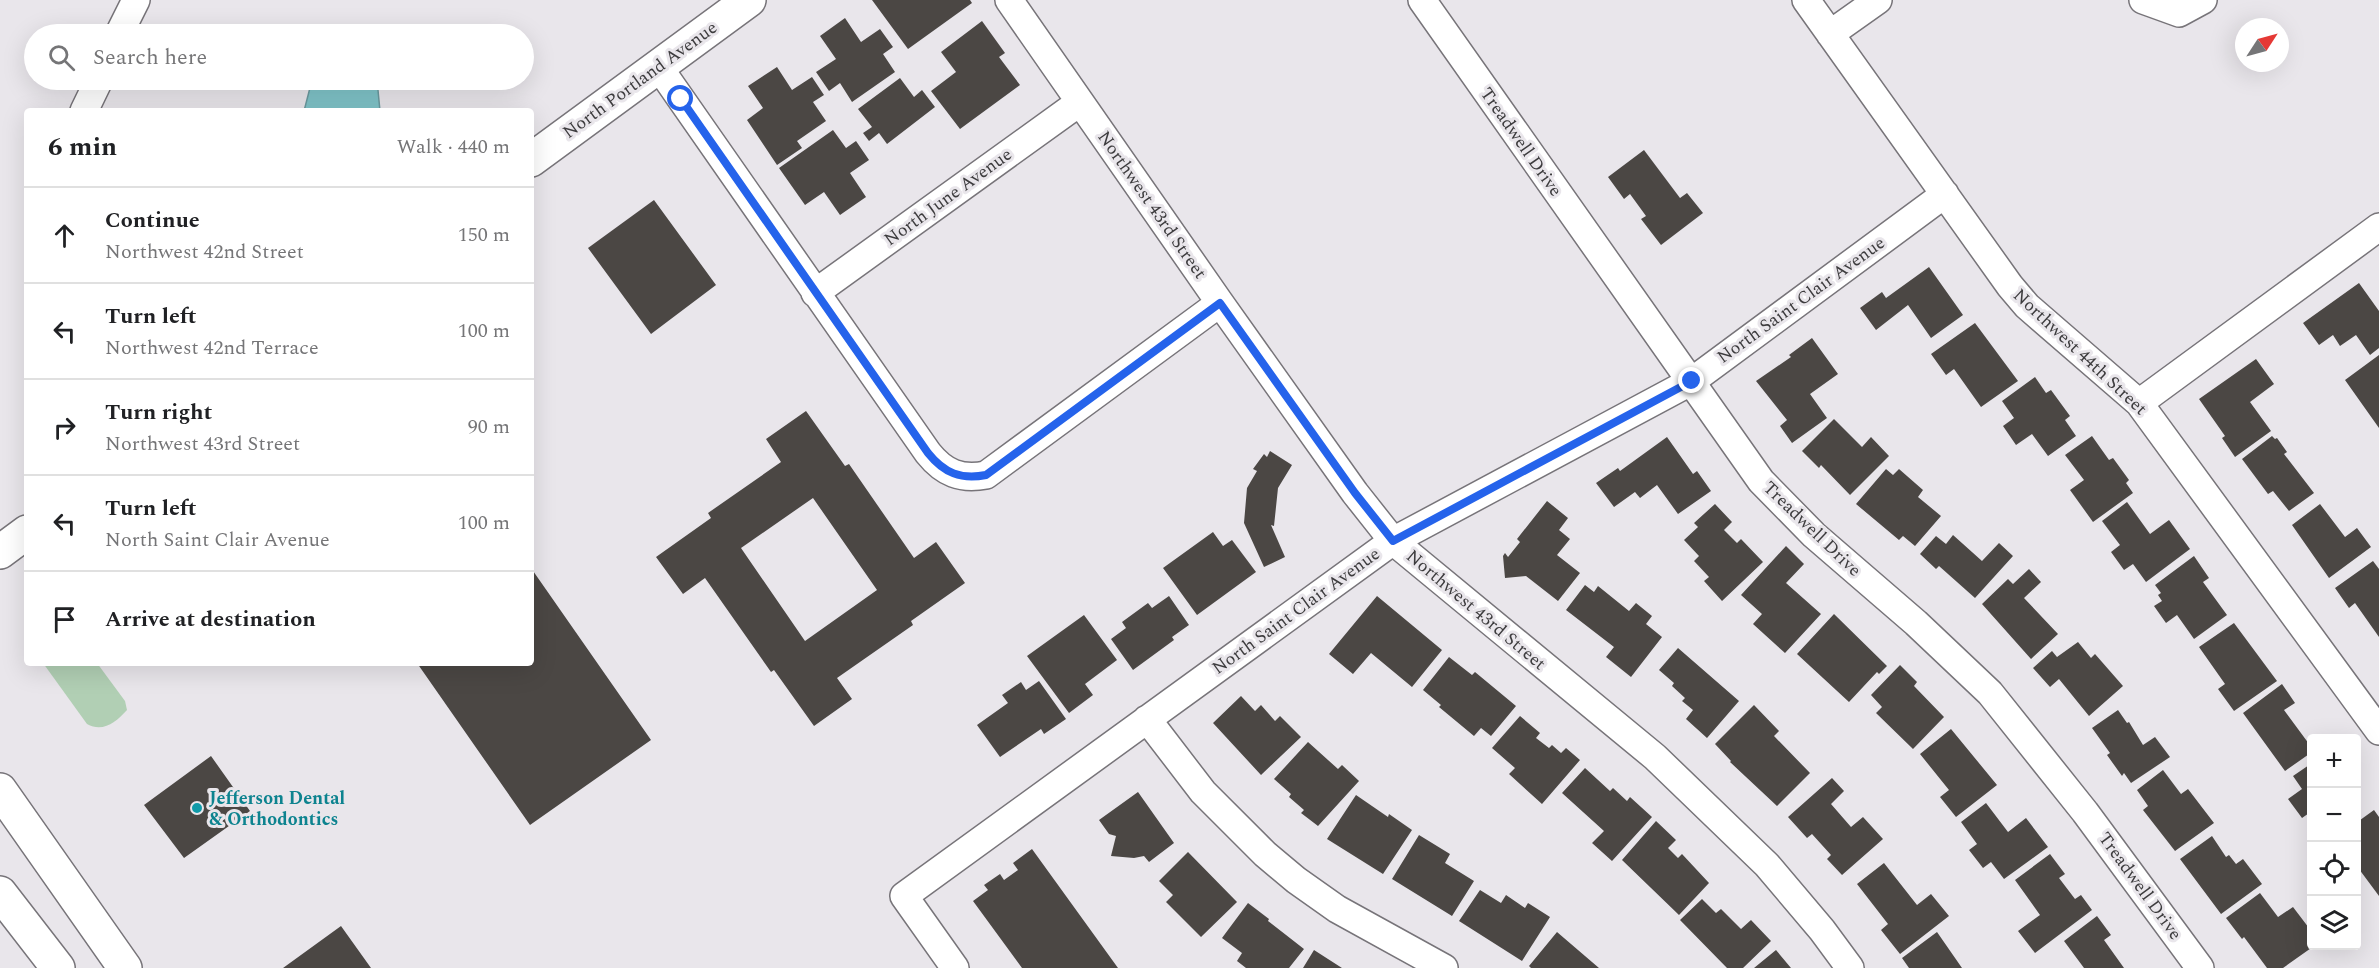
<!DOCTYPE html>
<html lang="en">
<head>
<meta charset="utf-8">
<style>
  body { margin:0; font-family:Spectral,serif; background:#f6f6f6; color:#202124 }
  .controls { position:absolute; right:18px; bottom:18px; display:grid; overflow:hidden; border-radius:6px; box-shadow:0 6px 24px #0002 }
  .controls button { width:54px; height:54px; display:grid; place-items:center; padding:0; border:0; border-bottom:2px solid #e0e0e0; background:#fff; color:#202124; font:30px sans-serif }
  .compass { position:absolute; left:2235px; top:18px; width:54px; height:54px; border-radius:50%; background:#fff; box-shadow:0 6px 24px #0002; rotate:54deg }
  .stop { position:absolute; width:18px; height:18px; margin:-14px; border:4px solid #2563eb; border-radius:50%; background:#fff }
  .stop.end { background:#2563eb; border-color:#fff; box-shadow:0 2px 6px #0008 }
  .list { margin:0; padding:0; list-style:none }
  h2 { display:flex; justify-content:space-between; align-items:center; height:78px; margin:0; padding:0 24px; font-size:26px }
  h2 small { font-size:20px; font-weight:400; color:#757577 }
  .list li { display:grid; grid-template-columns:39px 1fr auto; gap:18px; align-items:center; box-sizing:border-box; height:96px; padding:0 24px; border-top:2px solid #e0e0e0 }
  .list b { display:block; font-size:22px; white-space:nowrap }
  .list p { margin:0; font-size:20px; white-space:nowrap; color:#757577 }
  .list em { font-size:20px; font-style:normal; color:#757577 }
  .icon { flex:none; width:33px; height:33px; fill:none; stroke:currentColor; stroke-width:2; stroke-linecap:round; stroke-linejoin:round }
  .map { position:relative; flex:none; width:2379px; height:968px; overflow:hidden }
  .search { position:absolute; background:#fff; box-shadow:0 6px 24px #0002; left:24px; top:24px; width:510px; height:66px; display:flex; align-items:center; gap:15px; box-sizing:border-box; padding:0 21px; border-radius:33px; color:#757577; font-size:22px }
  .panel { position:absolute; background:#fff; box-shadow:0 6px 24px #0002; left:24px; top:108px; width:510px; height:558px; border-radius:6px }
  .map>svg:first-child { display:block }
  .green { fill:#b1cfb4 }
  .water { fill:#7fc3c8; stroke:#6b9a9f; stroke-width:1.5 }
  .building { fill:#4b4744; fill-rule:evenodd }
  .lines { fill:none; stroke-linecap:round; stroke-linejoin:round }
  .minor-casing { stroke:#777479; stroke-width:30 }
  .major-casing { stroke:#777479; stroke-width:36 }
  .highway-casing { stroke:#777479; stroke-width:36 }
  .minor { stroke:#fff; stroke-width:27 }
  .major { stroke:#fff; stroke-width:33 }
  .highway { stroke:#fff; stroke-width:33 }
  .route { stroke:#2563eb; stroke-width:8 }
  .culture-dot { fill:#0f9aa8; stroke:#e9e6eb; stroke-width:2 }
  .labels { text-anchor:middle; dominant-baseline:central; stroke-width:6; stroke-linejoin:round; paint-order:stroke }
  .street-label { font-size:18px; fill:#3d3c3e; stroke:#e9e6eb }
  .culture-label { font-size:18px; font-weight:bold; fill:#0d838f; stroke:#e9e6eb; text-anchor:start }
</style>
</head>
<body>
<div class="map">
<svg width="2379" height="968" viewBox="0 0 2379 968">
  <rect width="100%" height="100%" fill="#e9e6eb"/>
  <!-- green -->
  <path class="green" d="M43,663H97L125,701L127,710C116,722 103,733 87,724Z"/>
  <!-- water -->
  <path class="water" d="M312,80H377L380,111H304Z"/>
  <!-- building -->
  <path class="building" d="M872,0H970L972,3L908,49Z
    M845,18L861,42L880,29L893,47L883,54L895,72L852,102L840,83L829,91L816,72L836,59L820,36Z
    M982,21L1005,53L999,57L1020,85L960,129L931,91L956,72L941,52Z
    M777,67L792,90L812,77L824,95L813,102L826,121L797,141L802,148L777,165L747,120L763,108L748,86Z
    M900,78L914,97L922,90L935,107L887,144L879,133L869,141L863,133L872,127L858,109Z
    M833,130L846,148L856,141L869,160L850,173L866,197L840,215L824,192L805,205L779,168Z
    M1644,150L1680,198L1687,193L1703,213L1661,245L1641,219L1646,216L1630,194L1624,199L1608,177Z
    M654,200L716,285L651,334L588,248Z
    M1929,267L1963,315L1931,338L1908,305L1876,330L1860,308L1882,292L1886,298Z
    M2359,283L2379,311V348L2370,355L2356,335L2340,346L2333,335L2319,345L2303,323Z
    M1975,323L2018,381L1981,407L1954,369L1946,375L1931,354Z
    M1812,338L1838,374L1810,394L1827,418L1792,443L1780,426L1787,420L1756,381L1791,357L1789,355Z
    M2379,355V428L2345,380Z
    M2256,359L2274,384L2250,402L2271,431L2235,457L2222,438L2225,436L2199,399Z
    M2035,377L2046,393L2051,390L2070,416L2065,420L2076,436L2048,456L2032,434L2016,445L2003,426L2014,418L2002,401Z
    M806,411L845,466L849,464L914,558L936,542L965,583L911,621L913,625L837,678L852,699L814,726L774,670L771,672L705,578L683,594L656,557L711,518L708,513L781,462L766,439ZM813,498L877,590L805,641L741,548Z
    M1834,419L1862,447L1871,437L1889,456L1850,495L1821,465L1819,468L1802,451Z
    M2092,436L2109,460L2113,458L2129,480L2126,483L2133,493L2093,522L2070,490L2084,480L2065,455Z
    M2272,436L2275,439L2277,438L2287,452L2284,454L2314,493L2289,511L2273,491L2268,494L2242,459Z
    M1667,437L1693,474L1697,471L1711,491L1678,514L1657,485L1640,498L1635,492L1614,507L1596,483L1618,468L1620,471Z
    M1270,451L1292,465L1278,488L1274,526L1271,525L1285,557L1264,567L1244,523L1247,488L1257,471L1253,469L1264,454L1267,457Z
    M1886,469L1893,475L1899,469L1923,490L1918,497L1941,516L1915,546L1903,536L1899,540L1856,504Z
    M1547,501L1568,518L1559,530L1570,539L1557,555L1580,573L1558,601L1526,576L1505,578L1503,556L1505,553L1508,557L1520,542L1517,539Z
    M2127,502L2150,534L2169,520L2190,549L2146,582L2133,564L2124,570L2111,552L2120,545L2102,521Z
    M1715,504L1732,522L1724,530L1737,543L1741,539L1763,562L1722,601L1704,581L1709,577L1694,561L1699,556L1684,540L1698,527L1694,523Z
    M2320,504L2345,537L2357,528L2371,547L2329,578L2292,525Z
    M1213,532L1223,546L1232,540L1256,572L1197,615L1163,568Z
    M1953,535L1982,561L1999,543L2013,556L1975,598L1939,566L1936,569L1920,554L1936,536L1946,544Z
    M1786,546L1804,564L1786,583L1821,614L1785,653L1753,624L1762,614L1741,595Z
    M2194,556L2209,578L2203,582L2227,615L2194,639L2177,615L2166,623L2154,606L2162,601L2158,595L2161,593L2155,585Z
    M2373,561L2379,569V637L2355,603L2349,608L2335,588Z
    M531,568L651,740L530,825L417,663H531Z
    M2029,569L2041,582L2024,598L2058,634L2031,659L1982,604L2008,579L2013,584Z
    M1585,585L1594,592L1598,586L1629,611L1636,603L1652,616L1646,624L1662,637L1631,677L1606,657L1614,647L1566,610Z
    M1169,596L1189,625L1172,637L1174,640L1133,670L1111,639L1126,628L1122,622L1148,603L1152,608Z
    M1377,596L1442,650L1412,687L1371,653L1353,674L1329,654Z
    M1834,614L1887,666L1879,674L1877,672L1849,702L1797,654Z
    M1084,615L1117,660L1085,684L1093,695L1069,713L1027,656Z
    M2234,623L2277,681L2234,711L2218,689L2225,684L2199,647Z
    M2078,642L2091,658L2095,654L2123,686L2089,716L2059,679L2050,687L2033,668L2052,651L2057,657Z
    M1678,648L1739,701L1707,738L1686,719L1693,710L1682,701L1685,698L1672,686L1674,683L1659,670Z
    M1449,657L1472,675L1475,672L1516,706L1491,736L1481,728L1474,736L1439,707L1441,705L1423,690Z
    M1900,665L1917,682L1914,686L1944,717L1913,749L1876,713L1882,707L1871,695Z
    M1039,681L1066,719L1044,734L1041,729L1000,757L977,725L1008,703L1002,695L1021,682L1026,690Z
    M2282,684L2295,703L2284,710L2312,748V752L2285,771L2243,713Z
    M1241,696L1255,711L1261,705L1275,721L1280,716L1301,737L1261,775L1213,723Z
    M1754,705L1779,731L1774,736L1810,773L1777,806L1730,762L1731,761L1715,744Z
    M2118,710L2127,723L2129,722L2143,745L2155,737L2170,757L2131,783L2124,773L2122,776L2107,755L2110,753L2092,728Z
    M1520,716L1540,733L1536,738L1549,748L1552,745L1561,753L1566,748L1580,760L1542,804L1509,774L1515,768L1492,748Z
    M1951,729L1997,785L1956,817L1940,797L1949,790L1920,754Z
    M1308,742L1338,769L1342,765L1359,781L1318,826L1301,813L1304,810L1289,797L1291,794L1274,779Z
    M211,756L250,811L184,858L144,805Z
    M2312,763V811L2302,818L2288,799L2302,789L2293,776Z
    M1585,768L1610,791L1613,788L1627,801L1630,797L1652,817L1612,861L1592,843L1604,831L1562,793Z
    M2163,770L2181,794L2188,789L2214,823L2175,851L2143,810L2148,806L2137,790Z
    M1832,778L1844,791L1831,804L1851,827L1863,817L1883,839L1842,875L1827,859L1831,855L1812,834L1807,838L1788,817Z
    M1138,792L1174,843L1149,862L1144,856L1134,858L1111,856L1116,836L1109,834L1099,820Z
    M1356,795L1388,817L1389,814L1412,830L1383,874L1327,839Z
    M1986,803L2008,832L2026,818L2048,847L2004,879L1991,862L1983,868L1969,850L1977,844L1961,822Z
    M2374,810L2379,817V896L2356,865V823Z
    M1656,821L1676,840L1668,848L1678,858L1682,854L1709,883L1679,915L1622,860Z
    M1419,835L1450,854L1445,863L1474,881L1452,916L1392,879Z
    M2212,836L2226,857L2229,855L2236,864L2243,859L2262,884L2221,914L2180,859Z
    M1032,849L1118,968H1022L973,901L988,890L984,885L1000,874L1004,880L1018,870L1013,863Z
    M1188,852L1237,902L1201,937L1166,902L1173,895L1159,881Z
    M2050,854L2065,874L2059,878L2075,899L2081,895L2092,910L2035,953L2018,931L2040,915L2015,880Z
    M1884,863L1917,905L1931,894L1949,916L1900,954L1881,930L1888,924L1857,884Z
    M1480,890L1501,903L1506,895L1525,908L1528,903L1550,917L1522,961L1459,921Z
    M2260,893L2278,917L2293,907L2312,932V946H2314L2283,968H2267L2244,937L2242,939L2226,918Z
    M1702,899L1716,913L1721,909L1741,929L1751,920L1771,941L1743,968H1727L1680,920Z
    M1248,903L1269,919L1268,921L1304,949L1289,968H1246L1237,961L1242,953L1222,938Z
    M2097,916L2111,935L2104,940L2124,968H2084L2064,941Z
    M341,926L371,968H283Z
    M1557,932L1599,968H1531L1529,966Z
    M1937,932L1962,968H1909L1902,958Z
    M1314,950L1342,968H1303Z
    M1776,950L1791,968H1754Z"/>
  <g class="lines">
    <!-- minor casing -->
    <g class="minor-casing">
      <path id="minor" d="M1009,0L1220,303L1355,493L1393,541L1655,757L1767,865L1822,930L1850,968
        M1422,0L1761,481L1814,535L1916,623L1990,693L2085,812L2200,968
        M1806,0L2010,286L2027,306L2139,403L2379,731
        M2143,0L2179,13L2203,0
        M119,34L136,0
        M1830,34L1878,0
        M658,66L928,453C944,473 961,480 986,475L1220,303
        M84,111L99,80
        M815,293L1080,102
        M2139,403L2379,227
        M1147,719L1203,792L1265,854L1296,880L1337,909L1444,968
        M955,968L904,896L1393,541L1692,381L1945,194"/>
    </g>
    <!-- major casing -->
    <g class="major-casing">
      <path id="major" d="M531,160L749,0
        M0,552L27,532"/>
    </g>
    <!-- highway casing -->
    <g class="highway-casing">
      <path id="highway" d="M0,790L125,968
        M0,893L58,968"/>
    </g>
    <!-- minor -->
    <use href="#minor" class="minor"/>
    <!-- major -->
    <use href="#major" class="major"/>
    <!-- highway -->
    <use href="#highway" class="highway"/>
  </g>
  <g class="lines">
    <!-- route -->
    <path class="route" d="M681,99L928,453C944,473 961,480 986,475L1220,303L1355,493L1393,541L1692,381"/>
  </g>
  <!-- markers -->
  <circle class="culture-dot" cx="197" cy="808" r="6"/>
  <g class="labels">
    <!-- street labels -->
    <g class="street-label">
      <text transform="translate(640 80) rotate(-36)">North Portland Avenue</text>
      <text transform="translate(1521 142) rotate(55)">Treadwell Drive</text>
      <text transform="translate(948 197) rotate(-36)">North June Avenue</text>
      <text transform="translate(1152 205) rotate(55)">Northwest 43rd Street</text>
      <text transform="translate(1801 300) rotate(-36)">North Saint Clair Avenue</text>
      <text transform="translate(2080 352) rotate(43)">Northwest 44th Street</text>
      <text transform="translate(1812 529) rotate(44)">Treadwell Drive</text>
      <text transform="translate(1476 610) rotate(40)">Northwest 43rd Street</text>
      <text transform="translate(1296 611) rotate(-36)">North Saint Clair Avenue</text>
      <text transform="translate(2140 886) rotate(54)">Treadwell Drive</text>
    </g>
    <!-- culture labels -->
    <g class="culture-label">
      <text x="209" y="798">Jefferson Dental<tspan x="209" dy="21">&amp; Orthodontics</tspan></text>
    </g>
  </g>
</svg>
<div class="controls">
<button>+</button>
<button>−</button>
<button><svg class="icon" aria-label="locate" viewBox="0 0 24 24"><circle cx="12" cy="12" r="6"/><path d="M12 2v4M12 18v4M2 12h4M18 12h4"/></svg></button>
<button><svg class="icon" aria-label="layers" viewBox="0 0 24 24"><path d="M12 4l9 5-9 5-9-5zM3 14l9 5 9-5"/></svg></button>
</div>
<svg class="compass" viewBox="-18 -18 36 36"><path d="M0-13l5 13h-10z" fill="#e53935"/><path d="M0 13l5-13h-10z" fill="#757577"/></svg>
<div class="stop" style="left:681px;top:99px"></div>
<div class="stop end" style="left:1692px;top:381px"></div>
<div class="search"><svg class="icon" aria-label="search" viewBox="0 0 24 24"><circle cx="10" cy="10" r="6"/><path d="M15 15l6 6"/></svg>Search here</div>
<section class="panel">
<h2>6 min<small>Walk · 440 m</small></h2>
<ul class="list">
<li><svg class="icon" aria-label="ahead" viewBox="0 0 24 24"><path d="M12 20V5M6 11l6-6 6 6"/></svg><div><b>Continue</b><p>Northwest 42nd Street</p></div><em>150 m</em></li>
<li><svg class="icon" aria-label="left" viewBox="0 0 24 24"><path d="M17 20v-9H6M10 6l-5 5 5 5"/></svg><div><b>Turn left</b><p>Northwest 42nd Terrace</p></div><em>100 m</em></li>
<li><svg class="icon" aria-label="right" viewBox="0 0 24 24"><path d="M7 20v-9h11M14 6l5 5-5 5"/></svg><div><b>Turn right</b><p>Northwest 43rd Street</p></div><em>90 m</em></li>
<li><svg class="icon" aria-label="left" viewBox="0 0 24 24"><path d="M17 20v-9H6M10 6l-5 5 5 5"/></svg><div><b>Turn left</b><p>North Saint Clair Avenue</p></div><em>100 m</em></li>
<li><svg class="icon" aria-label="arrive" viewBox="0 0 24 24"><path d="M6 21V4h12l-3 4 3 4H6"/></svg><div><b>Arrive at destination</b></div></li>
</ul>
</section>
</div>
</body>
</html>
